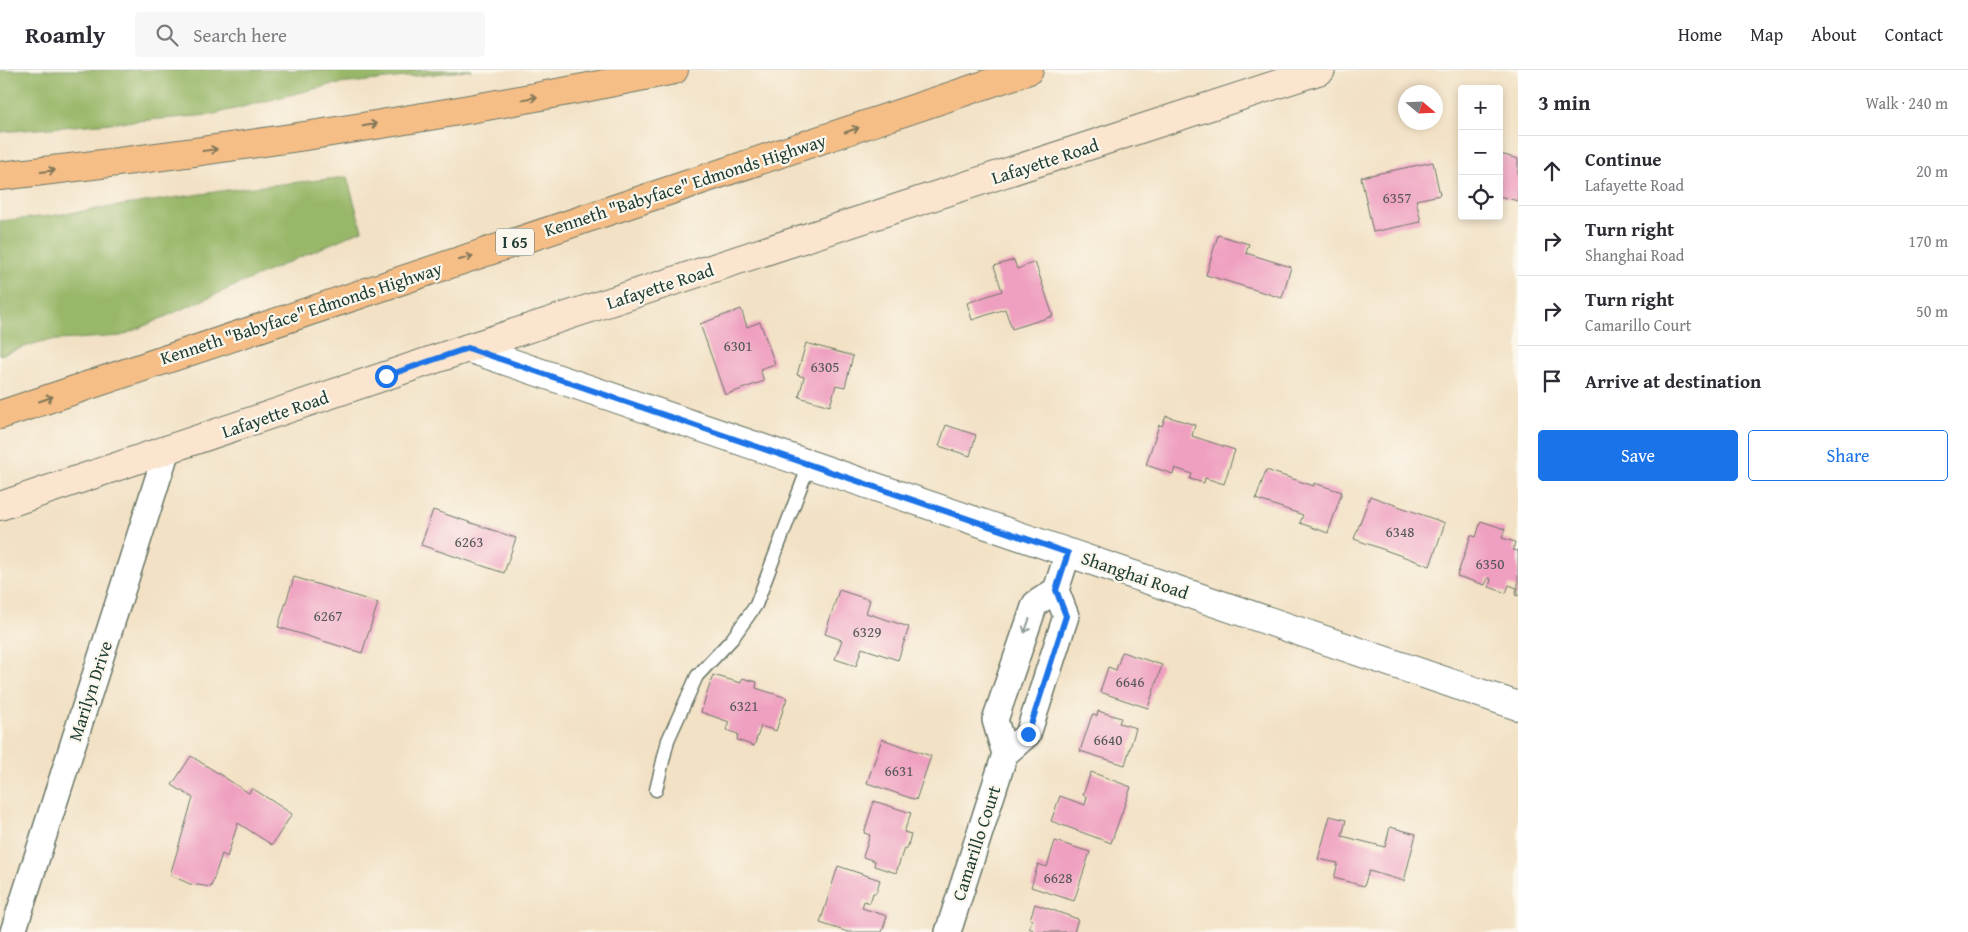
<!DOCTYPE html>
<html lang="en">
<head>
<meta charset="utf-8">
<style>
  body { margin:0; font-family:"Gentium Book Plus",serif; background:#f7f7f7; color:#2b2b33 }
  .controls { position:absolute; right:15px; top:15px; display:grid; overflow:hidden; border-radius:5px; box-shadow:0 2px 8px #0003 }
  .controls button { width:45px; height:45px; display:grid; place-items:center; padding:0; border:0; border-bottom:1px solid #e1e1e2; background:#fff; color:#2b2b33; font:25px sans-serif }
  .compass { position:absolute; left:1398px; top:15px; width:45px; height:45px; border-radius:50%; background:#fff; box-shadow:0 2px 8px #0003; rotate:109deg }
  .stop { position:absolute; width:15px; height:15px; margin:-11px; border:4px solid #1a73e8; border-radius:50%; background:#fff }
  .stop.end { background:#1a73e8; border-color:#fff; box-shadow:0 1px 5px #0008 }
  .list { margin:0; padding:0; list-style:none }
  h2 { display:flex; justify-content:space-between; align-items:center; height:65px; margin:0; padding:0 20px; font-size:21px }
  h2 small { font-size:16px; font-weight:400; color:#7c7c81 }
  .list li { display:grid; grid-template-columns:32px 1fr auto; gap:15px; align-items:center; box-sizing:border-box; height:70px; padding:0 20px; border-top:1px solid #e1e1e2 }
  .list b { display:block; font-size:19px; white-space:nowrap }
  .list p { margin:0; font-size:16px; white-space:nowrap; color:#7c7c81 }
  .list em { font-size:16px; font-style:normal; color:#7c7c81 }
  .actions { display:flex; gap:10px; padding:15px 20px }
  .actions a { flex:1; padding:11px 0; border:1px solid #1a73e8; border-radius:5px; text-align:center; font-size:18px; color:#1a73e8 }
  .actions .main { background:#1a73e8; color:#fff }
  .icon { flex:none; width:28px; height:28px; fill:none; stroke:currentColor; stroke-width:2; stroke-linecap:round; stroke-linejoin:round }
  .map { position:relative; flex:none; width:1518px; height:862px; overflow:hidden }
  header { display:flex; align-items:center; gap:30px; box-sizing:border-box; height:70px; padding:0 25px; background:#fff; border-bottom:1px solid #e1e1e2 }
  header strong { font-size:24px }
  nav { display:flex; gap:28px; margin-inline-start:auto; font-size:18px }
  .search { width:350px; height:45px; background:#f7f7f7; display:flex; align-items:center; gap:12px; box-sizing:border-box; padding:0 18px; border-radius:5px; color:#7c7c81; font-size:19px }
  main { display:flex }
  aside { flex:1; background:#fff }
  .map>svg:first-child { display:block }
  .forest { fill:#99b769; stroke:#5c7a4e }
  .building { fill:#ef9fc0 }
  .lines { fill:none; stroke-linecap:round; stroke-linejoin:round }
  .service-casing { stroke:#697666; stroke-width:15 }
  .minor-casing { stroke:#697666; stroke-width:28 }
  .tertiary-casing { stroke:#697666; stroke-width:30 }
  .secondary-casing { stroke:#697666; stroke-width:30 }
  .motorway-casing { stroke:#697666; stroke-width:30 }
  .service { stroke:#fff; stroke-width:12 }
  .minor { stroke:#fff; stroke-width:25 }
  .tertiary { stroke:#fff; stroke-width:28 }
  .secondary { stroke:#fbe5cf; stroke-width:28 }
  .motorway { stroke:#f6be87; stroke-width:28 }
  .oneway { stroke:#807759 }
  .oneway2 { stroke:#8f9e9a }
  .route { stroke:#1a73e8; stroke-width:6 }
  .labels { text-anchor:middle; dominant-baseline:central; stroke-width:4.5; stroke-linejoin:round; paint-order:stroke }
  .number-label { font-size:15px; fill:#535657 }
  .shield { fill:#fbf7ec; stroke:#61756b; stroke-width:1 }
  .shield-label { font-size:16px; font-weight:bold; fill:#1f3d34 }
  .street-label { font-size:18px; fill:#1f3d34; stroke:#fbf7ec }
</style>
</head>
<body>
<header>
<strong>Roamly</strong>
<div class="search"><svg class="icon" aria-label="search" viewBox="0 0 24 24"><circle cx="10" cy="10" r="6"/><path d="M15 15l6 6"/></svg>Search here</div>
<nav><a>Home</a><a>Map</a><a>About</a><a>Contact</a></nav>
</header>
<main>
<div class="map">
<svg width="1518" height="862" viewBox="0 0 1518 862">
  <rect width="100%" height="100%" fill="#fbf7ec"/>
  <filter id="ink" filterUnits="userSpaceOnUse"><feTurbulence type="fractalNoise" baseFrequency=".02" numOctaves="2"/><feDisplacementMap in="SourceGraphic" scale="10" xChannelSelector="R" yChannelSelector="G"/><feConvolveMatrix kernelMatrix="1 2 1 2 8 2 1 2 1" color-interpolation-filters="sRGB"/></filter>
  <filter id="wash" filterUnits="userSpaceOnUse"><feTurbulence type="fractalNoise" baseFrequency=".0096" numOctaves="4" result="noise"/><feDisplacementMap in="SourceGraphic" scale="20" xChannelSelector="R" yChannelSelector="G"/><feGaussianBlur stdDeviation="1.12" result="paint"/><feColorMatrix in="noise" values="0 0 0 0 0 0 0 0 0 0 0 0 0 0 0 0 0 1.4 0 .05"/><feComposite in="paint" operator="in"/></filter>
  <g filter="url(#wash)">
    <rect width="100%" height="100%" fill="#f2e1c4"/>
    <!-- forest -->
    <path class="forest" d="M0,0H472L330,15L210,45L0,62Z
      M347,107L362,160L121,266L43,271L0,285V151L49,146L235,119Z"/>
    <g id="blocks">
      <!-- building -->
      <path class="building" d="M1501,84L1518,89V131L1499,126Z
        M1433,92L1440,125L1416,130L1421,152L1373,162L1361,107Z
        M1218,165L1249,174L1246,183L1291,197L1282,228L1206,205Z
        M1014,190L1017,199L1035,192L1053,246L1012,259L1005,239L972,250L967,233L1002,221L994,196Z
        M741,239L747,257L760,252L775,294L760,299L764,311L725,325L700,254Z
        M806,273L853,286L845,317L836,315L830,336L799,327L804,307L797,305Z
        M1166,346L1195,355L1192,366L1235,380L1224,414L1205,408L1204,413L1190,409L1192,404L1175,398L1173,404L1146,395L1159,355L1162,356Z
        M946,355L976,365L970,386L939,376Z
        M1266,400L1314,416V413L1342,422L1328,463L1300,453L1303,445L1256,429Z
        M1370,426L1445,453L1430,496L1354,469Z
        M433,440L516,468L504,503L421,475Z
        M1481,451L1505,459L1502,468L1515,472L1513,480L1518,481V526L1515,525L1517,518L1509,515L1506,523L1489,517L1491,509L1488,508L1485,515L1457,506L1471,465L1476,467Z
        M294,507L378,533L362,583L278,557Z
        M839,520L870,530L866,543L909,557L898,590L862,578L856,596L835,589L842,570L825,564Z
        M1122,582L1162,595L1148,638L1100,622L1108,597L1116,600Z
        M713,605L741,613L742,608L757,612L756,618L787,628L776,661L761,656L754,676L737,670L738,664L726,660L729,652L701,642Z
        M1098,641L1121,648L1119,653L1136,658L1125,695L1080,681L1092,645L1097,646Z
        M882,669L931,686L916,730L867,713Z
        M191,686L249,723L252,718L292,744L272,775L238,753L227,787L222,784L211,817L190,814L170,805L193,728L172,715Z
        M1091,702L1131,717L1111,773L1051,751L1060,726L1085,735L1087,727L1083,725Z
        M874,731L911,743L904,762L911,764L907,779L904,778L896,803L874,796L875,791L863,787L870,765L864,763Z
        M1330,746L1346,750L1342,766L1385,777L1390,757L1416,764L1404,811L1369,801L1364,816L1334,808L1338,793L1318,789Z
        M1055,771L1090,782L1074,831L1031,817L1038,794L1047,797Z
        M838,796L880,810L876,823H873L870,833L864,831L862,838L887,846L882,862H848L820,853Z
        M1035,834L1078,849L1074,862H1032L1033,860L1029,858L1032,850L1030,849Z"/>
    </g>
  </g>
  <g filter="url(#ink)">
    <use href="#blocks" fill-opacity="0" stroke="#697666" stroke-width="1"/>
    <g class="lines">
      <!-- service casing -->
      <g class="service-casing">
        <path id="service" d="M656,720L668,670L697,606L732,569L756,535L809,395"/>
      </g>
      <!-- minor casing -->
      <g class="minor-casing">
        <path id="minor" d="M1005,684L995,650L1035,534L1056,520L1068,483
          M13,862L167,380
          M948,862L1005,684L1028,664L1066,546L1056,520"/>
      </g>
      <!-- tertiary casing -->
      <g class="tertiary-casing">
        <path id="tertiary" d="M468,278L1518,636"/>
      </g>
      <!-- secondary casing -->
      <g class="secondary-casing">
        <path id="secondary" d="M0,436L468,278L1321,0"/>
      </g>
      <!-- motorway casing -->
      <g class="motorway-casing">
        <path id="motorway" d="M0,106C226,81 451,46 674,0
          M0,345L1029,0"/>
      </g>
      <!-- service -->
      <use href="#service" class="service"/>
      <!-- minor -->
      <use href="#minor" class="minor"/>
      <!-- tertiary -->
      <use href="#tertiary" class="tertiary"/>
      <!-- secondary -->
      <use href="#secondary" class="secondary"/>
      <!-- motorway -->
      <use href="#motorway" class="motorway"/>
    </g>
    <!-- one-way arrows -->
    <defs><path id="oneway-shaft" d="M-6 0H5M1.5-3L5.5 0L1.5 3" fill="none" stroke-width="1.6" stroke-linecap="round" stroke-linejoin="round" transform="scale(1.25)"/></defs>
    <g class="oneway">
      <use href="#oneway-shaft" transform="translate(530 28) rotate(-10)"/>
      <use href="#oneway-shaft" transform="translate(370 55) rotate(-10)"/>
      <use href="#oneway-shaft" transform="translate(852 60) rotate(-19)"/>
      <use href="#oneway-shaft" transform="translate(210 80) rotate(-8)"/>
      <use href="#oneway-shaft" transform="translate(48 101) rotate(-7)"/>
      <use href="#oneway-shaft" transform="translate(466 188) rotate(-18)"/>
      <use href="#oneway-shaft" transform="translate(46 329) rotate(-19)"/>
    </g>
    <use class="oneway2" href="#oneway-shaft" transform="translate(1027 556) rotate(109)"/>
  </g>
  <g class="lines" filter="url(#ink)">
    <!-- route -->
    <path class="route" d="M386,306L468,278L1068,483L1056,520L1066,546L1028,664"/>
  </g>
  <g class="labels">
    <!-- number labels -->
    <g class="number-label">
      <text x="1397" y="127">6357</text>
      <text x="738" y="275">6301</text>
      <text x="825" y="296">6305</text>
      <text x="1400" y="461">6348</text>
      <text x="469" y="471">6263</text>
      <text x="1490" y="493">6350</text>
      <text x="328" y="545">6267</text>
      <text x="867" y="561">6329</text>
      <text x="1130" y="611">6646</text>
      <text x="744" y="635">6321</text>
      <text x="1108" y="669">6640</text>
      <text x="899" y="700">6631</text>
      <text x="1058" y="807">6628</text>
    </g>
    <!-- shield labels -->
    <rect class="shield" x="496" y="158.5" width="38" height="27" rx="4"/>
    <g class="shield-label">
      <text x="515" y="172">I 65</text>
    </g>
    <!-- street labels -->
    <g class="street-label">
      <text transform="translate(1045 91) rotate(-18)">Lafayette Road</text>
      <text transform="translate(685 115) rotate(-18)">Kenneth "Babyface" Edmonds Highway</text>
      <text transform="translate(660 216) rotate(-18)">Lafayette Road</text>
      <text transform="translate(301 243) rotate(-18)">Kenneth "Babyface" Edmonds Highway</text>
      <text transform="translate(275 344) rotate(-19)">Lafayette Road</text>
      <text transform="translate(1135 505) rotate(19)">Shanghai Road</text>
      <text transform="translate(90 621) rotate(-72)">Marilyn Drive</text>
      <text transform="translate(976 773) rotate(-72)">Camarillo Court</text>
    </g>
  </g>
</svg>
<div class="controls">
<button>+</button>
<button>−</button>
<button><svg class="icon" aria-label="locate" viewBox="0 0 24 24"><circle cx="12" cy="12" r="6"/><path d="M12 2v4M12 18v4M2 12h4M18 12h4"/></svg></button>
</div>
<svg class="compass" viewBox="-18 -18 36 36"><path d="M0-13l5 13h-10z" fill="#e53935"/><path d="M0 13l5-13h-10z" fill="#7c7c81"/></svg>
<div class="stop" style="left:386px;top:306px"></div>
<div class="stop end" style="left:1028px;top:664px"></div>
</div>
<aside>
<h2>3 min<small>Walk · 240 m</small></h2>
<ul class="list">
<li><svg class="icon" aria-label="ahead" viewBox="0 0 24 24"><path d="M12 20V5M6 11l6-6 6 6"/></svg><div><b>Continue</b><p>Lafayette Road</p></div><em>20 m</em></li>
<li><svg class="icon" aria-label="right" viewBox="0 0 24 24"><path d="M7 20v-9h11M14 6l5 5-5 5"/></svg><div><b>Turn right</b><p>Shanghai Road</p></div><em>170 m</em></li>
<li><svg class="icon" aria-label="right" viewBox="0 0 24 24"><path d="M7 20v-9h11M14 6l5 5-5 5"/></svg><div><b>Turn right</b><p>Camarillo Court</p></div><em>50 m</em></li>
<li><svg class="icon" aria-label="arrive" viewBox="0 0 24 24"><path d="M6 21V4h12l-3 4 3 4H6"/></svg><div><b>Arrive at destination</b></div></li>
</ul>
<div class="actions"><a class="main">Save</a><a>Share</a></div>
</aside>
</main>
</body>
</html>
